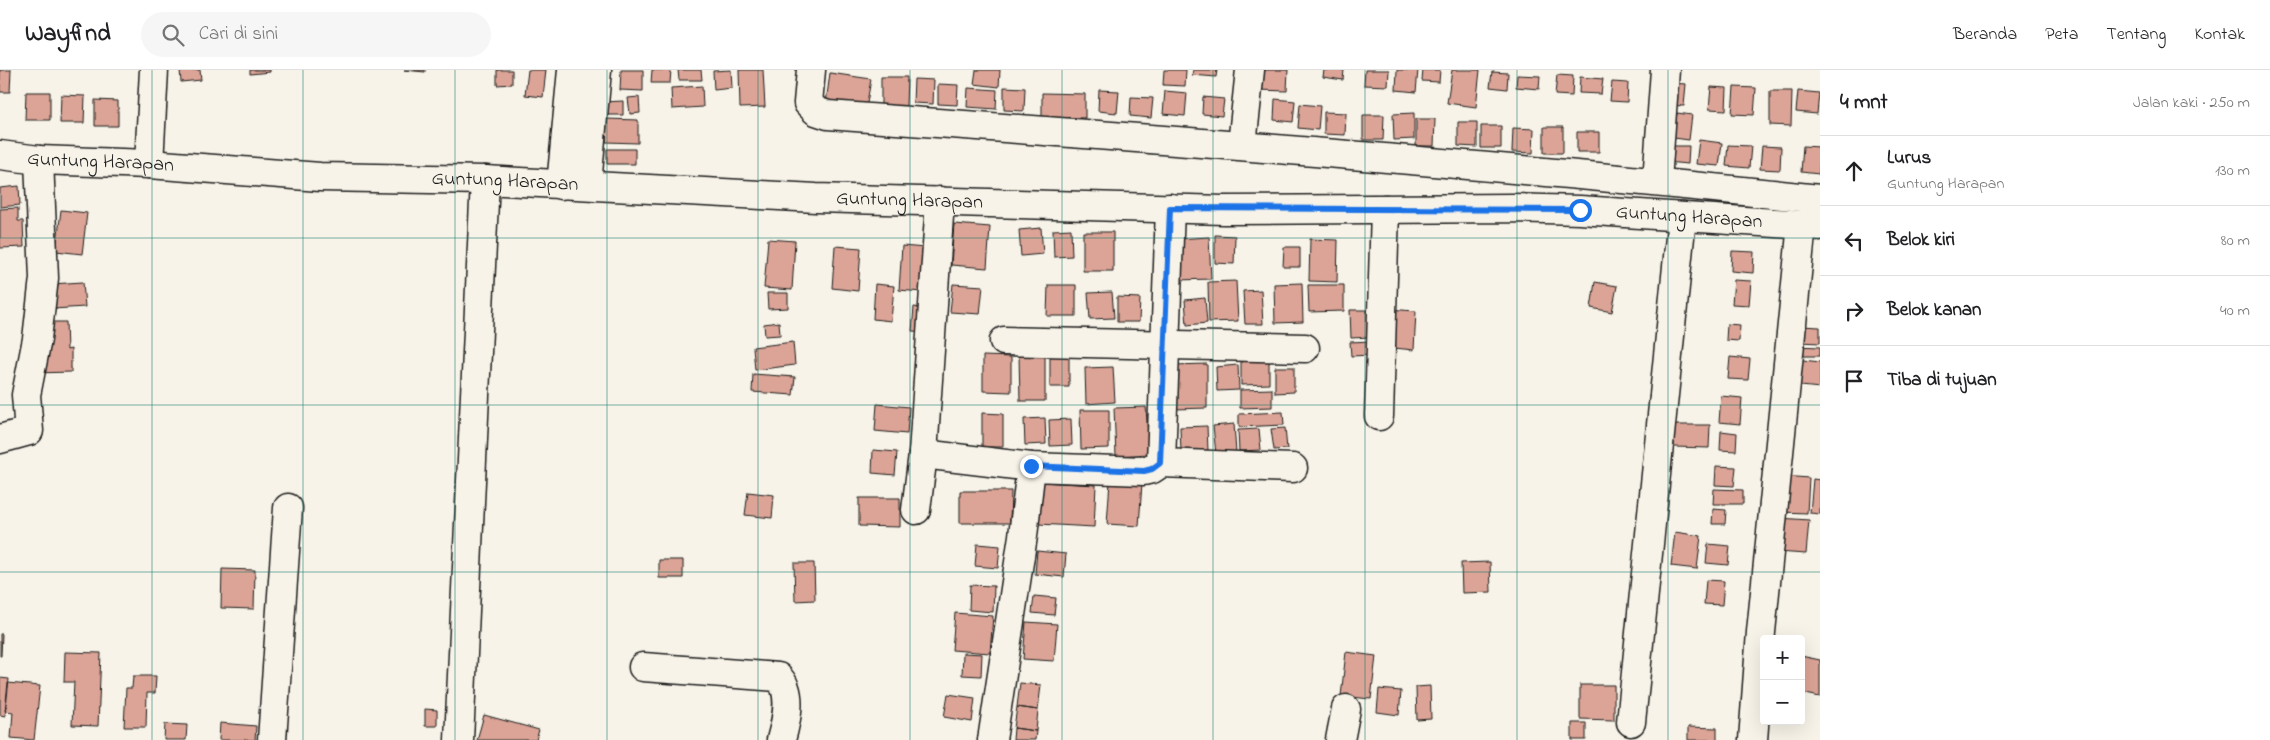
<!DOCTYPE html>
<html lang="id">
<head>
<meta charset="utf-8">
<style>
  body { margin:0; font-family:"Indie Flower",sans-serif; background:#f6f6f6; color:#202124 }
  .controls { position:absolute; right:15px; bottom:15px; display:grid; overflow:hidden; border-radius:5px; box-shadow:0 5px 20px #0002 }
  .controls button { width:45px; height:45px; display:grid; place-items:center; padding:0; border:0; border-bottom:1px solid #e0e0e0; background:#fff; color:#202124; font:25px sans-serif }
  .stop { position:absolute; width:15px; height:15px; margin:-11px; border:4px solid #1a73e8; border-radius:50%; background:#fff }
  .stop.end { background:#1a73e8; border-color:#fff; box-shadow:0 1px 5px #0008 }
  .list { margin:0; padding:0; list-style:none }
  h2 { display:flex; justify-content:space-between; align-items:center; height:65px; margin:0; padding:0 20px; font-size:21px }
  h2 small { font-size:16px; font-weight:400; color:#757577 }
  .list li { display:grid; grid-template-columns:32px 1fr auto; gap:15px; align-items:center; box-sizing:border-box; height:70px; padding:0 20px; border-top:1px solid #e0e0e0 }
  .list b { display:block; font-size:19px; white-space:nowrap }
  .list p { margin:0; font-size:16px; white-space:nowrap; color:#757577 }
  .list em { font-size:16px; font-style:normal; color:#757577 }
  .icon { flex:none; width:28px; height:28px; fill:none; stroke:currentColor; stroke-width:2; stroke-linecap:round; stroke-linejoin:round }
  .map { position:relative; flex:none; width:1820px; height:670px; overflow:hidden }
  header { display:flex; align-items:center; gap:30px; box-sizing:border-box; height:70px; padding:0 25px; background:#fff; border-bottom:1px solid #e0e0e0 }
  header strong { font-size:24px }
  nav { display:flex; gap:28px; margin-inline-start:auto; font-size:18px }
  .search { width:350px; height:45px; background:#f6f6f6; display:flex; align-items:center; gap:12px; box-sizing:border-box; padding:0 18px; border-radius:28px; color:#757577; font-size:19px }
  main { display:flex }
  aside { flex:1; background:#fff }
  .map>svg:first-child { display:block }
  .building { fill:#dca496; stroke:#1c1c1c }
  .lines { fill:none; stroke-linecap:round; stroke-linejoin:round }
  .minor-casing { stroke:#1c1c1c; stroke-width:31 }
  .minor { stroke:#f7f3e8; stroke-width:28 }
  .route { stroke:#1a73e8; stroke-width:6 }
  .grid { fill:none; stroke:#0f766e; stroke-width:1; stroke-opacity:0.55 }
  .labels { text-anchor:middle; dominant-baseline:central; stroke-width:4.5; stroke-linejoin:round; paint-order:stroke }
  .street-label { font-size:20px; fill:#1c1c1c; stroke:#f7f3e8 }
</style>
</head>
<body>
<header>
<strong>Wayfind</strong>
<div class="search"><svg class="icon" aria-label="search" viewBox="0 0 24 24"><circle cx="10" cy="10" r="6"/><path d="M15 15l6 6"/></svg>Cari di sini</div>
<nav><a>Beranda</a><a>Peta</a><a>Tentang</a><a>Kontak</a></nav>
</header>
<main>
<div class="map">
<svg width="1820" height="670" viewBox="0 0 1820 670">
  <rect width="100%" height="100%" fill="#f7f3e8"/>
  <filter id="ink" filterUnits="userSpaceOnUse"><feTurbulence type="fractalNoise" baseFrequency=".02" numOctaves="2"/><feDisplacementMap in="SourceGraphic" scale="10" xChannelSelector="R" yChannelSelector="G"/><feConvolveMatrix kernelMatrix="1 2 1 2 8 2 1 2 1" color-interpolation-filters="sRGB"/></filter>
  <g filter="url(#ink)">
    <!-- building -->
    <path class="building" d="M0,0H11L10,22H0Z
      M180,0H200L201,10L181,12Z
      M250,0H270V2L250,4Z
      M404,0H425V2Z
      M497,0H512V14L497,15Z
      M528,0H546L543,27L525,25Z
      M621,0H643V21L620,20Z
      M652,0H671L670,13H651Z
      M678,0H701L702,10H679Z
      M731,0L732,18L714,20L713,1Z
      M739,0H763L765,37L740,38Z
      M976,0H1000L999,17L974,14Z
      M1164,0H1186L1185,16L1163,15Z
      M1193,0H1217L1216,7L1192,5Z
      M1259,0H1288L1287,21L1258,20Z
      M1324,0H1344L1343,10L1323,7Z
      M1365,0H1389L1388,16L1364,15Z
      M1397,0H1418L1416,22L1396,20Z
      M1423,0H1440L1439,12L1422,11Z
      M1452,0H1480L1476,37L1447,33Z
      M1492,2L1508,3L1507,19L1490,17Z
      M830,3L871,9L866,39L826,33Z
      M1517,5L1540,6L1539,19L1516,17Z
      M1557,5L1573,6L1572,26L1555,25Z
      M881,7H907L906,36L881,35Z
      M1580,7L1603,9L1601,24L1579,23Z
      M914,9L934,10L933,34L913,33Z
      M1612,12L1628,13L1627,32L1610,31Z
      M1669,13L1686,14L1684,36L1667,35Z
      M938,14L958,15L957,35L938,34Z
      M702,16L703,37L672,39L671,18Z
      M1004,17L1025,18L1024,41L1004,40Z
      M1711,17L1727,18L1726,40L1709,39Z
      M1734,17L1756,18L1754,45L1732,44Z
      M968,18L997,20L996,39L967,37Z
      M1099,20L1119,21L1117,43L1098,41Z
      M1165,21L1187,23L1185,46L1163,44Z
      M1770,21H1792L1791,56L1770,55Z
      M1798,21L1819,23L1817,44L1796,42Z
      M26,22H50V50H25Z
      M1042,23L1085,24V48L1042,47Z
      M61,25L85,26L84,53H60Z
      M639,27L640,43L630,44L628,28Z
      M1131,27L1153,28L1151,48L1130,46Z
      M1203,27L1224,29L1222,46L1202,44Z
      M1275,29L1295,31L1293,52L1274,50Z
      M95,30L118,31V56H95Z
      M623,31V45H603V32Z
      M1300,34L1320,36L1318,60L1298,58Z
      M1324,42L1346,43L1345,65L1324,64Z
      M1414,43V69L1394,70L1393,44Z
      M1677,43L1692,45L1689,70L1674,68Z
      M1363,45H1384L1383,70H1363Z
      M607,49L638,50V73L606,72Z
      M1416,49H1435L1434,76H1416Z
      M1458,52H1477V77L1458,76Z
      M1481,56H1501V78H1481Z
      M1544,57H1563V83H1544Z
      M1513,58L1534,59L1533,83L1512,82Z
      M1577,62H1599V82H1577Z
      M1699,70L1722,73L1719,96L1696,94Z
      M1728,75L1751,76L1749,98L1726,96Z
      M1667,76H1689L1688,94L1666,92Z
      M1762,76L1781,77L1780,100L1760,99Z
      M1803,76L1820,77L1819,104L1801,102Z
      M607,79H635V94H607Z
      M19,116L20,135L0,137V118Z
      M18,138V151H23L24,177L0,178V139Z
      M61,140L87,143L82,184L56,181Z
      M954,154L990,157L987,198L951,195Z
      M1041,158L1043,184L1021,186L1019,160Z
      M1071,159L1072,186L1054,187L1053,160Z
      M1083,162H1113V201H1083Z
      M1215,165L1235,166L1234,194L1215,193Z
      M1209,167L1211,209L1178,210L1177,169Z
      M768,169L795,171L792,220L764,218Z
      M1310,169L1338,170L1337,212L1309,211Z
      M835,176L861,178L858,221L832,218Z
      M902,176L925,178L922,222L899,220Z
      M1284,177H1300V197H1283Z
      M1732,181L1754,182L1753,203L1731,201Z
      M1734,210L1751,211L1749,235L1732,234Z
      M1236,211L1238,251L1209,252L1208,212Z
      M83,212L85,237L53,239L51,214Z
      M1595,212L1617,216L1612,242L1591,238Z
      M1302,213L1303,252L1275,253L1274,214Z
      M875,214L894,216L891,251L873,249Z
      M953,214L983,216L980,244L950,242Z
      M1048,215H1076V246H1047Z
      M1308,215H1344V241L1309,242Z
      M1261,220L1263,254H1245L1243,221Z
      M1112,222L1114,248L1090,249L1088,223Z
      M767,223H788V238L768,239Z
      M1117,227L1140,228L1139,252H1117Z
      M1205,228L1207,253L1187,255L1185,230Z
      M914,237L930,239L928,262L912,261Z
      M1387,239L1416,241L1414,280L1384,277Z
      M1350,240H1371V267L1351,268Z
      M44,252H66L67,280L71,279V302L36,303Z
      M779,252L780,265L765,266L764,254Z
      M1727,254L1740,255L1739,271L1726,270Z
      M1801,256L1820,257V273L1800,272Z
      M1372,271V285L1351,286L1350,272Z
      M793,272L795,295L755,300L753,277Z
      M1796,276L1820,277V286H1796Z
      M1050,284H1069V317H1050Z
      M1019,285H1045V331H1020Z
      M983,286L1011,287V322L983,321Z
      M1730,287L1750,289L1748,310L1728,309Z
      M1241,289H1269V314L1241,315Z
      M1794,289L1820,292V318L1791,315Z
      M1207,294V338L1175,339L1174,295Z
      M1238,295L1239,320L1217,321L1216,297Z
      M1113,297L1115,332L1086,334L1085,298Z
      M1275,297H1294V322L1275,323Z
      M753,304L795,307L793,325L752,322Z
      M1272,319V337L1240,338V320Z
      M1721,326L1742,328L1740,354L1719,352Z
      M877,334L909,337L907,364L875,361Z
      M1146,337L1149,384L1116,386L1114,338Z
      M1080,340H1109V378L1081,379Z
      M1283,342L1284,355L1239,357V344Z
      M982,343L1003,344V377H982Z
      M1045,348L1046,374L1025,375L1024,349Z
      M1071,349L1072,375L1050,376L1049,350Z
      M1234,354L1236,383L1216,384L1213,356Z
      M1674,355H1710L1709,378L1674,377Z
      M1207,356L1208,381L1181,382L1180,357Z
      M1285,358L1287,379L1274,380L1271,359Z
      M1259,359L1261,380L1239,381L1238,360Z
      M1721,361L1737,363L1736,381L1720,380Z
      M873,380L897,382L895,405L872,403Z
      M1716,396L1736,397L1734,416L1715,415Z
      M1783,406L1809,408L1807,443L1781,442Z
      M1813,409L1820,410V444L1810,443Z
      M1110,411L1142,413L1139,456L1107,454Z
      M1040,412L1096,415L1094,457L1038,454Z
      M1714,419L1743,420V434H1713Z
      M960,421H1011L1010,453H960Z
      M748,422L774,425L772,448L745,445Z
      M859,428H900V457L859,456Z
      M1713,439L1726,440L1725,454H1712Z
      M1779,448L1809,450L1806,484L1777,482Z
      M1675,462L1701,466L1697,499L1671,496Z
      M977,474L1000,476L998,498L975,496Z
      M1708,474L1730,476L1728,495L1706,493Z
      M1037,481L1066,484L1064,507L1035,504Z
      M659,490H683V508H659Z
      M1490,492L1491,522L1462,523L1461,493Z
      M794,493H814L815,530L795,531Z
      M222,499L255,500L254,539L221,538Z
      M1706,510L1724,511L1722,535L1704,534Z
      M970,515L994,516L993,542L969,540Z
      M1034,526L1056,528L1054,545L1032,543Z
      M955,543L993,546L990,583L952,580Z
      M1026,552L1057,554L1054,591L1023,589Z
      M0,564H2L1,586H0Z
      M65,582L101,583L98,656L72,655L74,612H64Z
      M1346,582L1376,586L1371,629L1341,626Z
      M963,583L982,584L981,606L962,605Z
      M1801,586L1820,590V627L1801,623Z
      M133,606H156L155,623H147L146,657H124L126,618H132Z
      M0,608L9,609L5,646L0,645Z
      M8,613L40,616L34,670L11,668L13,642L5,641Z
      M1020,613L1041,615L1038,640L1017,637Z
      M1580,615H1614V650L1580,649Z
      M1430,616L1431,649L1417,650L1416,617Z
      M1379,619L1401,621L1399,645L1377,642Z
      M948,624L975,628L972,652L944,647Z
      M1017,637L1038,640L1036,661L1014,658Z
      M425,639L437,640V656H425Z
      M484,645L539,660L536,670H477Z
      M220,653L256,656L255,670H219Z
      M1572,653H1586V670H1572Z
      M165,654L187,655L186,670H164Z
      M1688,657L1717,658V670H1688Z
      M1014,658L1036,661L1035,670H1013Z"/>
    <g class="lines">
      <!-- minor casing -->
      <g class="minor-casing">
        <g id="minor">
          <path d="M811,0L808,33L816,41L828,45C1159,69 1490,94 1820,129"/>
          <path d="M1242,75L1250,0"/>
          <path id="s1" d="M0,85L39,90L149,94L320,107L485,110L816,128L1224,140L1513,138L1580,140L1820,156"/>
          <path d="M149,94L154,0"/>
          <path d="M1657,111L1665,0"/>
          <path d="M561,115L572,0"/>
          <path d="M587,115L597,0"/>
          <path d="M1004,271L1305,278"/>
          <path d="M1379,346L1385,139"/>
          <path d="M0,369L29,361L26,325L37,269L44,208L39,90"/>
          <path d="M923,384L1031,397L1144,401L1152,399L1161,393L1293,398"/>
          <path d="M1161,393L1170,138"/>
          <path d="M916,440L923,384L940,131"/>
          <path d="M643,597L778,607C794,622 786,652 781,670"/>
          <path d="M1631,652L1682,147"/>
          <path d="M272,670L288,438"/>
          <path d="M459,670L485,110"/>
          <path d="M992,670L1023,466L1031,397"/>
          <path d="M1340,670L1346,639"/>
          <path d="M1753,670L1761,562L1802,154"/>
        </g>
      </g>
      <!-- minor -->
      <use href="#minor" class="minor"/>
    </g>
  </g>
  <g class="lines" filter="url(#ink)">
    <!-- route -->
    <path class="route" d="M1031,396L1144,401L1152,399L1160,393L1170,138L1580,140"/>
  </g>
  <!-- grid -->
  <path class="grid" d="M152,0V670M303,0V670M455,0V670M607,0V670M758,0V670M910,0V670M1062,0V670M1213,0V670M1365,0V670M1517,0V670M1668,0V670M0,168H1820M0,335H1820M0,502H1820"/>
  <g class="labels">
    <!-- street labels -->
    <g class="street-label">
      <text stroke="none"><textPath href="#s1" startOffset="101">Guntung Harapan</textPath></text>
      <text stroke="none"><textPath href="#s1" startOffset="506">Guntung Harapan</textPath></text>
      <text stroke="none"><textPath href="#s1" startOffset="911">Guntung Harapan</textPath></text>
      <text stroke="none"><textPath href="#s1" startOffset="1691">Guntung Harapan</textPath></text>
    </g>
  </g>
</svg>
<div class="controls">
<button>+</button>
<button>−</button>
</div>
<div class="stop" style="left:1580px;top:140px"></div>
<div class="stop end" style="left:1031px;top:396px"></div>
</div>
<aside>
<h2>4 mnt<small>Jalan kaki · 250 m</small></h2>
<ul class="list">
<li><svg class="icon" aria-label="ahead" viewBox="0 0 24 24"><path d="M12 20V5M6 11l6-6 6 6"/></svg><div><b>Lurus</b><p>Guntung Harapan</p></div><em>130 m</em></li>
<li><svg class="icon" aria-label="left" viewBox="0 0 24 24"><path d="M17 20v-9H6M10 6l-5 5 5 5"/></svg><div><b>Belok kiri</b></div><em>80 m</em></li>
<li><svg class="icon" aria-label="right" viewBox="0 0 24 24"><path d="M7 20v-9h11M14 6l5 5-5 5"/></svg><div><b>Belok kanan</b></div><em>40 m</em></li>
<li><svg class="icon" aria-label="arrive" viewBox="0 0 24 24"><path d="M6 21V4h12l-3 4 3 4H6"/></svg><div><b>Tiba di tujuan</b></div></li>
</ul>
</aside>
</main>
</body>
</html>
